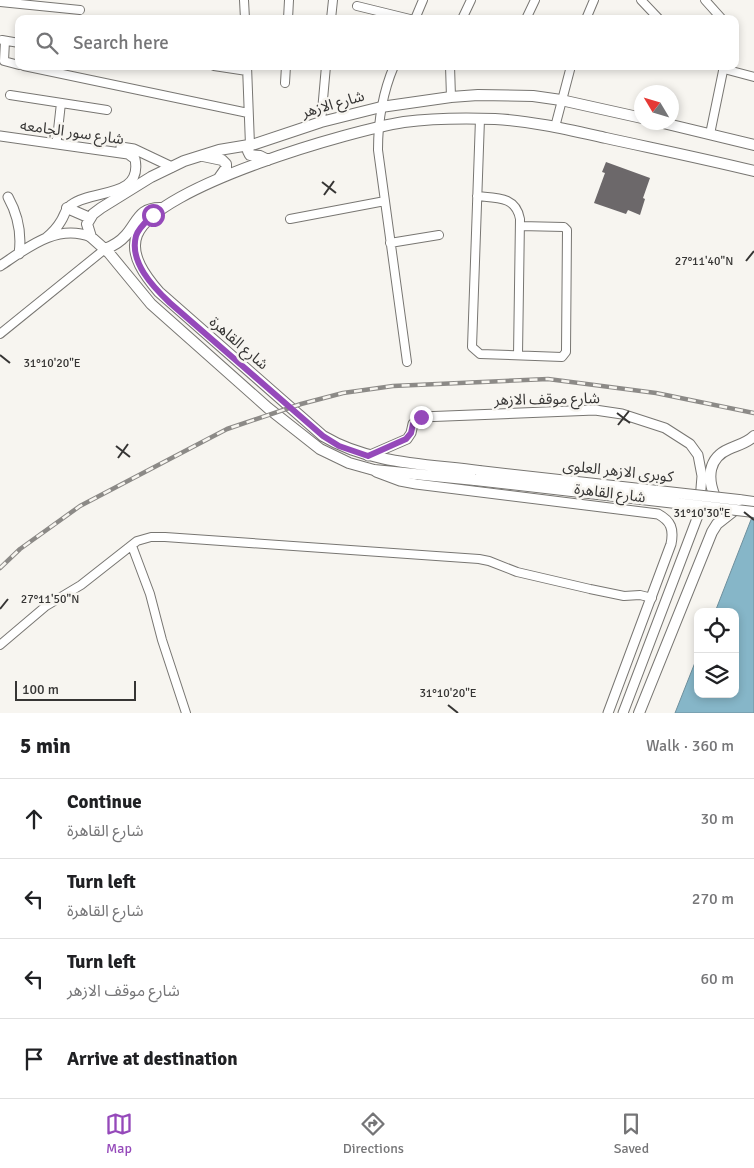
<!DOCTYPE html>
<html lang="en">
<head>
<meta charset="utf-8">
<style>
  body { margin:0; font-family:Signika,"Noto Sans Arabic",sans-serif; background:#f2f2f2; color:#202124 }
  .controls { position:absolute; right:15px; bottom:15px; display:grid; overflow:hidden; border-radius:10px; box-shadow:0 2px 8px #0003 }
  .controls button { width:45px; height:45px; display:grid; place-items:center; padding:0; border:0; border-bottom:1px solid #e0e0e0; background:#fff; color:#202124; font:25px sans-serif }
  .compass { position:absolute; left:634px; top:85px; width:45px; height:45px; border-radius:50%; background:#fff; box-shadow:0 2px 8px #0003; rotate:308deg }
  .scale { position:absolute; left:15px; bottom:12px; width:121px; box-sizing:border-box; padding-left:5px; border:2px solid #363534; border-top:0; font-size:14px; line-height:18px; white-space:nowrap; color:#363534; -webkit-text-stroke:4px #f7f5f0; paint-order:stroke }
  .stop { position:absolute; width:15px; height:15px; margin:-11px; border:4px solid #9549ba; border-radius:50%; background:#fff }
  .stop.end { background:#9549ba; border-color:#fff; box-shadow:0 1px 5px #0008 }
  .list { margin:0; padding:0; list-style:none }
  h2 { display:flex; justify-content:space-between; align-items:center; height:65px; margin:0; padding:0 20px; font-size:21px }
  h2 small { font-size:16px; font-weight:400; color:#757577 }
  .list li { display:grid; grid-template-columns:32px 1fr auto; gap:15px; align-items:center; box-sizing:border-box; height:80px; padding:0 20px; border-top:1px solid #e0e0e0 }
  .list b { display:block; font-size:19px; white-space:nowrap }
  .list p { margin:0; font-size:16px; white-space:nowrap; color:#757577 }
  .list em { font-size:16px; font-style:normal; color:#757577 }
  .icon { flex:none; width:28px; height:28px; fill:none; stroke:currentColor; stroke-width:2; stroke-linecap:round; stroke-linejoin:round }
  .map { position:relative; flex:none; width:754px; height:713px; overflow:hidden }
  .search { position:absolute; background:#fff; box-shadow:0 2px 8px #0003; left:15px; right:15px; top:15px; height:55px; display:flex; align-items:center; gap:12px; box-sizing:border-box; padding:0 18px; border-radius:10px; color:#757577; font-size:19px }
  .sheet { height:385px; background:#fff }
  nav { display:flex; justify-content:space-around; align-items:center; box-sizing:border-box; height:70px; border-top:1px solid #e0e0e0; background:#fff; font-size:14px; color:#757577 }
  nav a { display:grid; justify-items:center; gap:2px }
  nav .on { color:#9549ba }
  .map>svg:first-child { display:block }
  .water { fill:#86b6c8; stroke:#6e8f9c }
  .building { fill:#6c686a }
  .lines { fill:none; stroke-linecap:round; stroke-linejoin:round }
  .minor-casing { stroke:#787672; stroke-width:10 }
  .tertiary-casing { stroke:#787672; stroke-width:11 }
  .secondary-casing { stroke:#787672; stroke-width:12 }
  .minor { stroke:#fff; stroke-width:8 }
  .tertiary { stroke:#fff; stroke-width:9 }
  .secondary { stroke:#fff; stroke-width:10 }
  .rail-casing { stroke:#8c8a87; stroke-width:4.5 }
  .rail { stroke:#f7f5f0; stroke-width:2.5; stroke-dasharray:8; stroke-linecap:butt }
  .secondary-bridge-casing { stroke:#787672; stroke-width:12; stroke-linecap:butt }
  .secondary-bridge { stroke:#fff; stroke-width:10 }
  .route { stroke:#9549ba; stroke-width:6 }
  .ticks { fill:none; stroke:#363534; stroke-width:2 }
  .labels { text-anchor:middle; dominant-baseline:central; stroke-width:5; stroke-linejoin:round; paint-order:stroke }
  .street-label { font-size:15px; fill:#363534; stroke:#f7f5f0 }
  .ticks-label { font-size:12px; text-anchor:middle; fill:#363534; stroke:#f7f5f0; stroke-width:5; stroke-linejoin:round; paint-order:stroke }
</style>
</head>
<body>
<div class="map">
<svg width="754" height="713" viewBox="0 0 754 713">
  <rect width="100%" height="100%" fill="#f7f5f0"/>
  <!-- water -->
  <path class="water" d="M754,512V713H675L698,655V694H735V612H715Z"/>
  <!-- building -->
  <path class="building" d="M606,162L650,178L643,198L645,199L640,215L628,210L626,214L594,203L605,173L602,172Z"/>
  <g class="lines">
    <!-- minor casing -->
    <g class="minor-casing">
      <path id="minor" d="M244,0L245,19
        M641,0L659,19
        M705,0L722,19
        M0,2L80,10
        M357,6L410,19
        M288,19L289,0
        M331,19L333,0
        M415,19L423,0
        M462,19L471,0
        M526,19L535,0
        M586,19L594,0
        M2,40L19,43
        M5,41L4,61L19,65
        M24,66L248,113
        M214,66L247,71
        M247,66L250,145
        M394,66C382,94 378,120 378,150L407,362
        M450,66L451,97
        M724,69L754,77
        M285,83L286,66
        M10,95L107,110
        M480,119L472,347L480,354L562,357L566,352L567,230L564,227L520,226
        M321,122L326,66
        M555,127L571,66
        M710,134L724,66
        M57,139L61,103
        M477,196C496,198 516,196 520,219L518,355
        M290,219L385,201
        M390,243L439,235
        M0,334L105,249
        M132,546L150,594L162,640L186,713
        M0,645L46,606L81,585L137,541L151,537H165L479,559L489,561L517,572L590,589L624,596L640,595L652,598"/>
    </g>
    <!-- tertiary casing -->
    <g class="tertiary-casing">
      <path id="tertiary" d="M0,136L128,154L135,159C143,199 92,189 71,205C65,209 65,215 61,221C57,228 52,233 46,238
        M121,147L134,149L172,167
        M8,197C18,215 22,233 19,254
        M0,266C27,248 57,223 91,237
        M368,456L407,439L411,433L413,424L421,417L595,410L622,414L665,428L690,444L698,455L702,476L699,513L623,713
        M376,472L400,481L416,484L658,514C671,521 674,529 671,544L608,713"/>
    </g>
    <!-- secondary casing -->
    <g class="secondary-casing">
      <path id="secondary" d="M659,122L754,145
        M250,145L248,151L250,155L260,156L268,160
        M203,156L222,160L226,164V168L219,178
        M67,208L90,218
        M105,249C113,246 120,242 126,235C138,221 139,207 162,208
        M479,471C426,464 370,464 323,436L159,292C146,277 129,255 137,235C156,186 353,130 404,122C434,118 465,118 495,119C533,121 570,130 606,138C656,149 705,159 754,171
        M475,480L374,470L349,463L320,449L268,408L151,304L109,253L91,237L87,224L93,214L101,208L151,177L184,161L219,150L255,144L321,122L381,107L451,97L478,95L533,96L561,100L642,118
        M715,497C707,478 708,458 729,449C738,445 747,443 754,436
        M739,500L754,502
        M639,713L712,532L717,524L736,509"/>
    </g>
    <!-- minor -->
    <use href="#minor" class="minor"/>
    <!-- tertiary -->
    <use href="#tertiary" class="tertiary"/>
    <!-- secondary -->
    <use href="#secondary" class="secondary"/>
    <!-- rail casing -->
    <g class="rail-casing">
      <path id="rail" d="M0,568L20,549L80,506L227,429L301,404L343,393L393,386L548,379L656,393L754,413"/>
    </g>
    <!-- rail -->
    <use href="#rail" class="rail"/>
    <!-- secondary-bridge casing -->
    <g class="secondary-bridge-casing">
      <path id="secondary-bridge" d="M479,471L739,500
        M475,480L754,512"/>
    </g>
    <!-- secondary-bridge -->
    <use href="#secondary-bridge" class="secondary-bridge"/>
  </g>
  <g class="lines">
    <!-- route -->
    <path class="route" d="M153,215C147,221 139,227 136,236C129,262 153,287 170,303L323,436L339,446L368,456L406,439L411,433L413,424L421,417"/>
  </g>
  <!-- ticks -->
  <path class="ticks" d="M322,182L336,193M324,195L334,181M746,261L754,251M0,355L10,363M617,413L630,423M618,425L629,411M116,446L130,457M118,458L128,444M744,512L754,520M0,609L8,599M448,705L458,713"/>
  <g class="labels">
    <!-- street labels -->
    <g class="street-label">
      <text transform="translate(333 104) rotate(-16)">شارع الازهر</text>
      <text transform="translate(72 132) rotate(8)">شارع سور الجامعه</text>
      <text transform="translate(239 343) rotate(41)">شارع القاهرة</text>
      <text transform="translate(547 399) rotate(-1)">شارع موقف الازهر</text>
      <text transform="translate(618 471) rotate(6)">كوبرى الازهر العلوى</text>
      <text transform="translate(610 493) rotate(7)">شارع القاهرة</text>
    </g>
  </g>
  <g class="ticks-label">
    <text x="704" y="265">27°11'40"N</text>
    <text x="52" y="367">31°10'20"E</text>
    <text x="702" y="517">31°10'30"E</text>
    <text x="50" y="603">27°11'50"N</text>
    <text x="448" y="697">31°10'20"E</text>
  </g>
</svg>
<div class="controls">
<button><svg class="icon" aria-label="locate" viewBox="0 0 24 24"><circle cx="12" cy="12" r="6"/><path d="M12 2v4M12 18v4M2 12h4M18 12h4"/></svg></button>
<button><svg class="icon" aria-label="layers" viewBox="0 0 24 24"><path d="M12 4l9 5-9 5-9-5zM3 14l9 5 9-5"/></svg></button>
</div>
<svg class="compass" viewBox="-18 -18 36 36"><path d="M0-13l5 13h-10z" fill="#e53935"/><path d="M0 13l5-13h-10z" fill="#757577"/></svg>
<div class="scale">100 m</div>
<div class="stop" style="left:153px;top:215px"></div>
<div class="stop end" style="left:421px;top:417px"></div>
<div class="search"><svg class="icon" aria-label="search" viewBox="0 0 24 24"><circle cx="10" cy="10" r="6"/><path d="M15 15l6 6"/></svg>Search here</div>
</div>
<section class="sheet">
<h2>5 min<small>Walk · 360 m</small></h2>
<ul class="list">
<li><svg class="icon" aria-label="ahead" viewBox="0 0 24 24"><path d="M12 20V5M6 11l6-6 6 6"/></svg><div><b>Continue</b><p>شارع القاهرة</p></div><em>30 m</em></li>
<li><svg class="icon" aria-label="left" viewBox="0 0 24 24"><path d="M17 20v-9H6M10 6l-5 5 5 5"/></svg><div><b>Turn left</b><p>شارع القاهرة</p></div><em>270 m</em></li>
<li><svg class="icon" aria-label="left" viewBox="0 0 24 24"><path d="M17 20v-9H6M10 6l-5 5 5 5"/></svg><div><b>Turn left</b><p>شارع موقف الازهر</p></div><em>60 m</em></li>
<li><svg class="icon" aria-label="arrive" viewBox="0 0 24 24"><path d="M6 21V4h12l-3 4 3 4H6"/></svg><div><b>Arrive at destination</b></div></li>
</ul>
</section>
<nav>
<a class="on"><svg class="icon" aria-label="map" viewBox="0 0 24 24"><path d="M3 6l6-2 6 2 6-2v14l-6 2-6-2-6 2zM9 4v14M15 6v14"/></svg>Map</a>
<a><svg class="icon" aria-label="directions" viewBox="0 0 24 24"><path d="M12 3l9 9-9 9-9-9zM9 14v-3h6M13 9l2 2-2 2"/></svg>Directions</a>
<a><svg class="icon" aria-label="saved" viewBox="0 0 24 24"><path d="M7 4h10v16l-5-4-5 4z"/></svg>Saved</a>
</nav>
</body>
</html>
